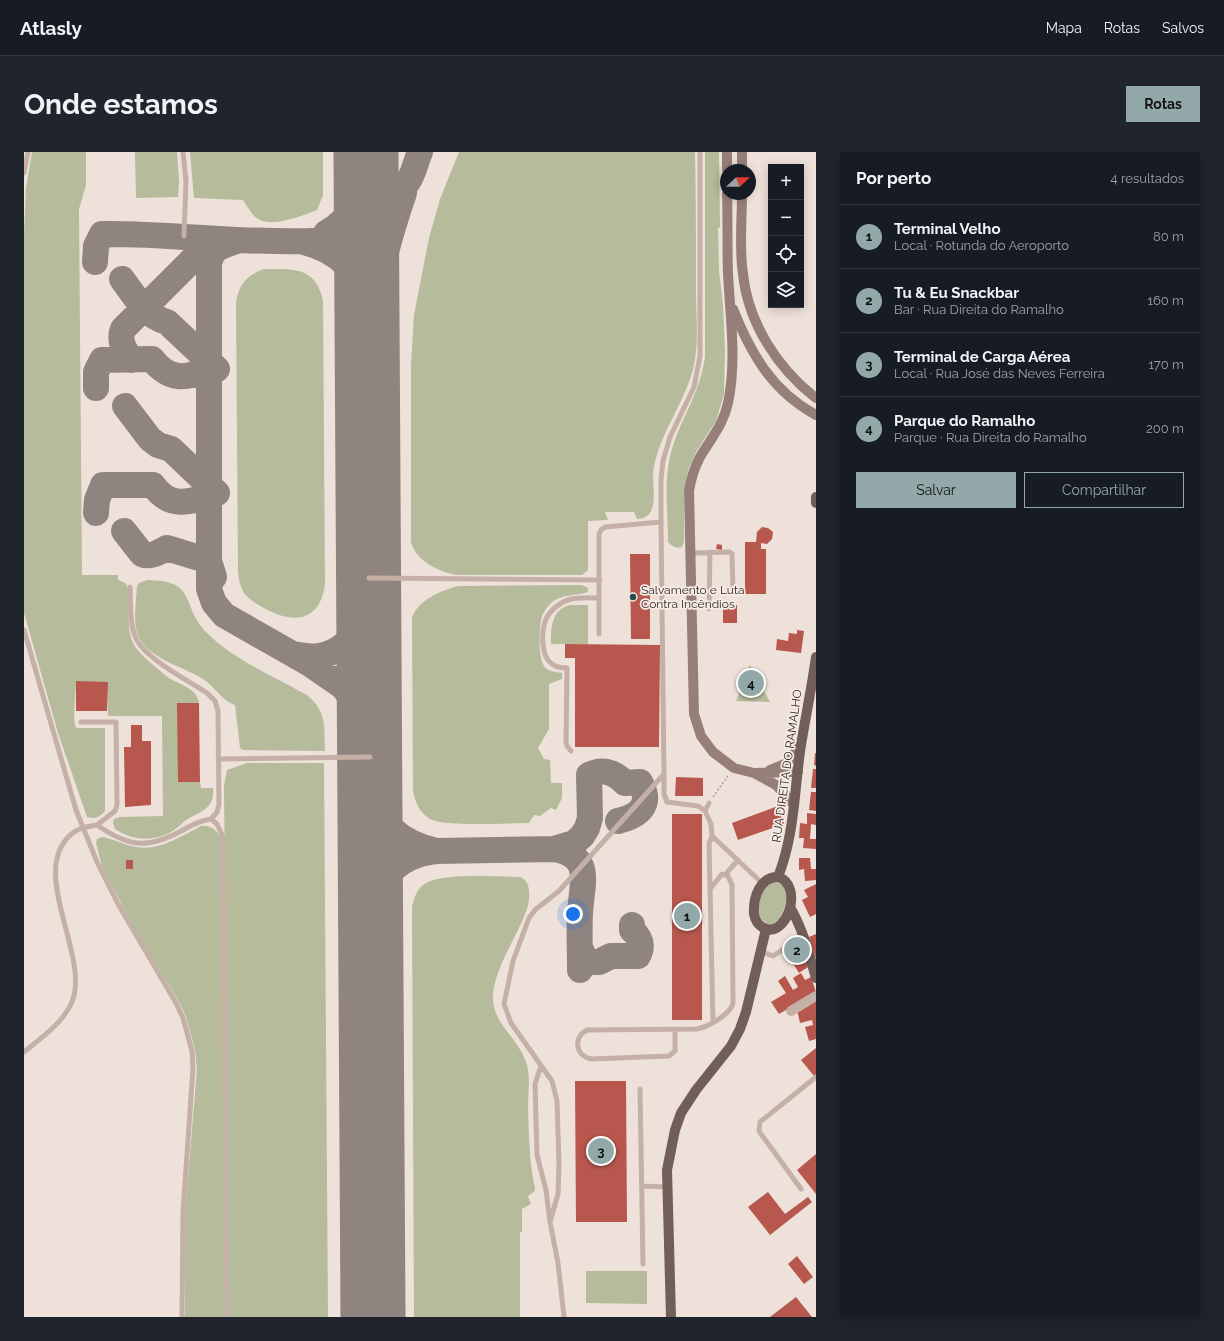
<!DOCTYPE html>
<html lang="pt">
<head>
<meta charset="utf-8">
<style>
  body { margin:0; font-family:Raleway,sans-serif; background:#20242c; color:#f1f3f6 }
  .controls { position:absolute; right:12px; top:12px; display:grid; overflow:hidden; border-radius:0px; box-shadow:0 2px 10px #0003 }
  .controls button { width:36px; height:36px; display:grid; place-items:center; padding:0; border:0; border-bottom:1px solid #363941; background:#171b24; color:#f1f3f6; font:20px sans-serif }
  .compass { position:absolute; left:696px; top:12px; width:36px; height:36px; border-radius:50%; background:#171b24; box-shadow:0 2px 10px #0003; rotate:68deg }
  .you { position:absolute; left:549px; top:762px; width:14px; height:14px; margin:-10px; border:3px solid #fff; border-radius:50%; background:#1a73e8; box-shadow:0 0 0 6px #1a73e833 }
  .badge { display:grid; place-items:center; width:26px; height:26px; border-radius:50%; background:#93a9a9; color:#111; font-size:13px; font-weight:700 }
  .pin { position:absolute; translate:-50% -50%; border:2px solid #fff; box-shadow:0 1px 4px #0006 }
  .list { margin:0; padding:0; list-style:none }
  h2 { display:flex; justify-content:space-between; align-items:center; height:52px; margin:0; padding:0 16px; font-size:17px }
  h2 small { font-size:13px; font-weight:400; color:#9ea1a6 }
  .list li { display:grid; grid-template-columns:26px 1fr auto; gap:12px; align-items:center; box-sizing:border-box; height:64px; padding:0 16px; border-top:1px solid #363941 }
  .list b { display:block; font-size:15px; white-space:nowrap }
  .list p { margin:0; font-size:13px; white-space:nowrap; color:#9ea1a6 }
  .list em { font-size:13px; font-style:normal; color:#9ea1a6 }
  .actions { display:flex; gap:8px; padding:12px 16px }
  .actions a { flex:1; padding:9px 0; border:1px solid #93a9a9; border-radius:0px; text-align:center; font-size:14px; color:#93a9a9 }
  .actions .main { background:#93a9a9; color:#111 }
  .icon { flex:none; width:22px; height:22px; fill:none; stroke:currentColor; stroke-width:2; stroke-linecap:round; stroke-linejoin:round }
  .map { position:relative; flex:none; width:792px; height:1165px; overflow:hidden; border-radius:0px }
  header { display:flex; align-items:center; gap:24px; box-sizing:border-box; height:56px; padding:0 20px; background:#171b24; border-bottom:1px solid #363941 }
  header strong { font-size:19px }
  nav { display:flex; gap:22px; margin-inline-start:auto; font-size:14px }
  .intro { display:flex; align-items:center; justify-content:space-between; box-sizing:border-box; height:96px; padding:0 24px }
  h1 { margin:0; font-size:28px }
  .button { padding:10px 18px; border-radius:0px; background:#93a9a9; color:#111; font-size:14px; font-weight:700 }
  main { display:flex; gap:24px; padding:0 24px }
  aside { flex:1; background:#171b24; border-radius:0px; box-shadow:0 2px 10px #0003 }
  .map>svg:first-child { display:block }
  .green { fill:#b5bb9b }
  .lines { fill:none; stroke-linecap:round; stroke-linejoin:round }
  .taxiway { stroke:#908480; stroke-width:26 }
  .runway { stroke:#908480; stroke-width:65 }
  .building { fill:#b8574d }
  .path { stroke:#b09a91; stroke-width:1.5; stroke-dasharray:2 2; stroke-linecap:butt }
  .lane { stroke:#c4b0a7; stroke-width:5 }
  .street { stroke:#c4b0a7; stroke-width:10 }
  .secondary { stroke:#977f79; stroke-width:10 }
  .primary { stroke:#725e59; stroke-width:10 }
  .poi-dot { fill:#214e4a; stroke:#f6ece5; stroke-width:1.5 }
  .labels { text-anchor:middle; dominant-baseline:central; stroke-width:3.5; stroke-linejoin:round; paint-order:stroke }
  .poi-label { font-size:12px; fill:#322826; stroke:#f6ece5; text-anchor:start }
  .street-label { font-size:12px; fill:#322826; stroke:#f6ece5 }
</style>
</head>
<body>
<header>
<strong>Atlasly</strong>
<nav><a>Mapa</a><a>Rotas</a><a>Salvos</a></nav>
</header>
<div class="intro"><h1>Onde estamos</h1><a class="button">Rotas</a></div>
<main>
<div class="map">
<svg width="792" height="1165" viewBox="0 0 792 1165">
  <rect width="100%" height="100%" fill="#eee1d9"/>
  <!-- green -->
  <path class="green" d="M8,0H62V33L55,57L58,423H94V428C97,429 100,430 102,432C108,442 100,475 110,493C117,504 131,514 141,523C153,533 172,534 175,551H154L155,630H176L177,636H189C191,657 177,659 162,668C159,670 156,674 153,676C134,690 110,690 91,677L89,671L90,667L96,665L139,664L138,564H84L83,530H52C52,539 48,569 52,576H81V659C75,666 71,667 63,665L34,581L0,461V82L2,36Z
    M111,0H153L155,28L154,45L112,46Z
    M166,0H299V43L293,58C278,64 244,78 230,64C226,59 222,53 219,48L170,46Z
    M435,0H671C672,47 672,93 672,140C672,164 675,189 670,213C662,249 638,277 630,314C626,331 639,366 613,367L610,360H581L584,368L564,369V418L558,423H433C415,420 392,409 387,390V213L390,163L405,86L416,47Z
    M681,0H695L696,75L694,76L695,118L699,153L701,199L700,242L692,269L672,300L664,318L660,345V390L658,395C652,397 648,394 644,390C644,360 639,326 648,297C658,264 676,241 681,205Z
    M240,117C269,117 291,114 299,148L301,432C296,471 268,472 240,456C233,452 225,448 220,441C216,434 215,428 214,420L212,150C215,132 223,123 240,117Z
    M124,428C174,429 156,452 182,480C208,507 251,525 283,543C303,560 300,574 301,599L219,598L216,596L211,553C199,550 190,534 179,527C157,513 118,506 112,477C110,464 112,448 113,434L115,431Z
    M558,433L564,436V440C552,444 537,442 527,451C523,455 520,459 518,464C515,474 513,511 523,517C527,520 533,520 538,521V527L525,532V577L514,596L520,607L526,608L527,631H538V646L532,658L527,656L516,664L510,663L505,671C485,671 420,675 406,667C395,660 391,650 389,638L388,465C395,448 417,438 435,434Z
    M546,453H564V492H527C527,476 527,458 546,453Z
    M726,513L746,550L712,549Z
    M223,611H300L304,1165H205L200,634L203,618Z
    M177,674C186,673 193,678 197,686L201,1165H161V1063L173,917L171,898L162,865L155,850L111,778L78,715L72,691L73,687L78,685C90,687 100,693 112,695C135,699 156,685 177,674Z
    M496,725C508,729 506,747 503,757C494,783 476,807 470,835C463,870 492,881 502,910C507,923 504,941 504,955C505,983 505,1009 511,1036V1039L504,1044L507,1052L498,1057V1080H496V1165H390L388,755C390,746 392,739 399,733C415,720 474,725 496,725Z
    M751,730C769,733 761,756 756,767L747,773C728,768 735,747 742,734Z
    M562,1119H623V1152L562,1151Z"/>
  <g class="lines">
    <!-- taxiway -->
    <path class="taxiway" d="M302,81C327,68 337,43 342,16
      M212,89C196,95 189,95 185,112V437L190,451L200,463L286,512L318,534L328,546L336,560L346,597
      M280,90C318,100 333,119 343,157
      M71,110L72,94L78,82C136,81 193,89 251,89C271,89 293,91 312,85C341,75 369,55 385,28C390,20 392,9 396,0
      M98,127C111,144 121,164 143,170L193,217
      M108,208C101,199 94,189 99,177L174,102L180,97L198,91
      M72,236V220L78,208L128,207C145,229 162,227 185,217
      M344,252C345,229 345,205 347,181C352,133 364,87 380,41
      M101,254L126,287L134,293L147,297L193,341
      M72,361L73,348L79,333H129C144,355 164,352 185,343
      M100,379L118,402C126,406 135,400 143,396L185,409L190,425
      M269,502C279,504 290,506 300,503C316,499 335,483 339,466C342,457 343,446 345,436
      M346,635C357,673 374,690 412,699
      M530,697C571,704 557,733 556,762C555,781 556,799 556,818
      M347,777C349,735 366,704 412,699L530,697L550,691L558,684L563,676L566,666L565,623C579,616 590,620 601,631L616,630C629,653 615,664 594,669
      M556,795L560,805L565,810H575L587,804H614C619,794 617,786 608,778V773"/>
    <!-- runway -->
    <path class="runway" d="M342,0L349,1165"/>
  </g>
  <!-- building -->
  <path class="building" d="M738,375L744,376L749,380L748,387L743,392L737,391V397H742V442H721V390H732L733,380Z
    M693,392L698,393V398L692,397Z
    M606,402H626V487H607Z
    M699,453H713V471H699Z
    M773,478L780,479L777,501L752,498L753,487L764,489L765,481L773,482Z
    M541,492L636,493L635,595H551V506H541Z
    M52,529L84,530L83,559H52Z
    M153,551H175L176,630H154Z
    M107,573H118V589H127V653L101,655L100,595H107Z
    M791,601H792V614L790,613Z
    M789,617H792V636H787Z
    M652,625L679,626V644H651Z
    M787,640H792V659L785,658Z
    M754,654L760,672L714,688L708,671Z
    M783,661L792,662V673L787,672L786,687H792V697L779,696L780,686H775L776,671L783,672Z
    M648,662H678V868H648Z
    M775,706H786L787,717H792V728L781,729L780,717L775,718Z
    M102,708H109V717H102Z
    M792,732V762L786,765L778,748L784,745L780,738Z
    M792,782V807L785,785Z
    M780,795L784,815L775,821L767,808L771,806L769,803Z
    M777,821L781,828L787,825L792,840L755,862L747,850L762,841L754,829L761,824L769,838L774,835L769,826Z
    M792,846V887L785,889L781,875L789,873L788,868L776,871L773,858Z
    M792,896V923L790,924L777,908Z
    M551,929H602L603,1070H552Z
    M792,1002V1042L773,1018Z
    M744,1040L761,1062L784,1045L788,1050L746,1083L724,1055Z
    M773,1104L789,1125L780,1132L764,1112Z
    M772,1145L788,1165H746Z"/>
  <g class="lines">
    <!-- path -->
    <path class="path" d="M689,645L704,624"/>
    <!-- lane -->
    <path class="lane" d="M159,0L162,29L160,84
      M0,21L4,0
      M667,401L706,400L708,402L709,440
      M345,426L576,428
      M685,457L686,400
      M0,478L52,658L73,710L94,752L152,851L159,866L168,899L169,916L159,1060L158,1165
      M575,482V382L577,378L581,375L637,370V327L639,309L646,285L670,235L676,204V0
      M57,570H92L93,653L91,659L73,673
      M547,599L543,594L542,590L543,516C538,516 532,515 528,512C516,504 517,477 523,465C526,460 531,455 536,452C547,444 563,446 575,446
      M194,607L346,605
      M640,623V642L643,650L674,654L681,659
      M685,651L681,659L687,672L688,684L738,731
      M187,667L193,672L199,685L203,1165
      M701,723L714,708
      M686,736L685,692L688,684
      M736,799L749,804L779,784
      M651,878V899L645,904L568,907C552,905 548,886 563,878L673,877C684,875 707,862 709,851L708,733L704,724L698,722L686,737L689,870
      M0,900C17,886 39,871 48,850C67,803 1,716 50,680C57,675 66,674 73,673C106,696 124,697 159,678C168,673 177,668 187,667L193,660L195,652L194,559L191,549L183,541C165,529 118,505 111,484C105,469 107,451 106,435
      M517,914L511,932L513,1003L522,1038L526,1070L534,1111L540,1165
      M616,937L619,1112
      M618,1034L644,1035
      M777,1037L735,979L736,970L792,925
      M526,1070L534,1042L535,1012L533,949L528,929L487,871L480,852L489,809L505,766L511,758L535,739L640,622L637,370"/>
    <!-- street -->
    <path class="street" d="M767,859L792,844"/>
    <!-- secondary -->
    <path class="secondary" d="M703,0V18
      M718,0V18
      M703,42C704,68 703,95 704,121C706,163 713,209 704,251C699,274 687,286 676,305C670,316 667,327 665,339L670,562L677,584L689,600L710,616L730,621L774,620
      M718,42C718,68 715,96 719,122C724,171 754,217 792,246
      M709,157C727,202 748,239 792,263
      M746,618L763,611L777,592
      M732,622L752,633L770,653"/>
    <!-- primary -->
    <path class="primary" d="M792,345V351
      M754,725C771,682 770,638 777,593C782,563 788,534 792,505
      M754,725C781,733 762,790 738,775C733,772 731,767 730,762C729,747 735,725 754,725Z
      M766,755C779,777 785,802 792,826
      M647,1165L643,1018L651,978L657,961L672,938L707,894L716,877L722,860L742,777"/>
  </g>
  <!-- markers -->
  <circle class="poi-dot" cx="609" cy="445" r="4"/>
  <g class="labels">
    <!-- poi labels -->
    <g class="poi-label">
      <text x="617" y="438">Salvamento e Luta<tspan x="617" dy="14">Contra Incêndios</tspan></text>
    </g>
    <!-- street labels -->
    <g class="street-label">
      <text transform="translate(763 614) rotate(-82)">RUA DIREITA DO RAMALHO</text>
    </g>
  </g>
</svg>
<div class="controls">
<button>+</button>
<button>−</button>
<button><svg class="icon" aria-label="locate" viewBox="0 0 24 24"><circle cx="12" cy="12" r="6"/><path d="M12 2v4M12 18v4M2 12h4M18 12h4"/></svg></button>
<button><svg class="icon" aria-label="layers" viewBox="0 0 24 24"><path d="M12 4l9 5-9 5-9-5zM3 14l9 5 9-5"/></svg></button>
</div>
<svg class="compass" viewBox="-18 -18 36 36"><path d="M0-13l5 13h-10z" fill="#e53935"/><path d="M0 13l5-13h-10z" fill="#9ea1a6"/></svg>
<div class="you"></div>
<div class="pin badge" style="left:663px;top:764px">1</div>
<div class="pin badge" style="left:773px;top:798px">2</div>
<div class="pin badge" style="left:577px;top:999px">3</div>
<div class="pin badge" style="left:727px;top:531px">4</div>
</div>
<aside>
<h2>Por perto<small>4 resultados</small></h2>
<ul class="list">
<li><span class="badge">1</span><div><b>Terminal Velho</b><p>Local · Rotunda do Aeroporto</p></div><em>80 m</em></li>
<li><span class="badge">2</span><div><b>Tu &amp; Eu Snackbar</b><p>Bar · Rua Direita do Ramalho</p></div><em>160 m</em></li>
<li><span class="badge">3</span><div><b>Terminal de Carga Aérea</b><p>Local · Rua José das Neves Ferreira</p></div><em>170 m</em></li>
<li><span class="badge">4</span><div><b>Parque do Ramalho</b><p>Parque · Rua Direita do Ramalho</p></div><em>200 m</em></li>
</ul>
<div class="actions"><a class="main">Salvar</a><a>Compartilhar</a></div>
</aside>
</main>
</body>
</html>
